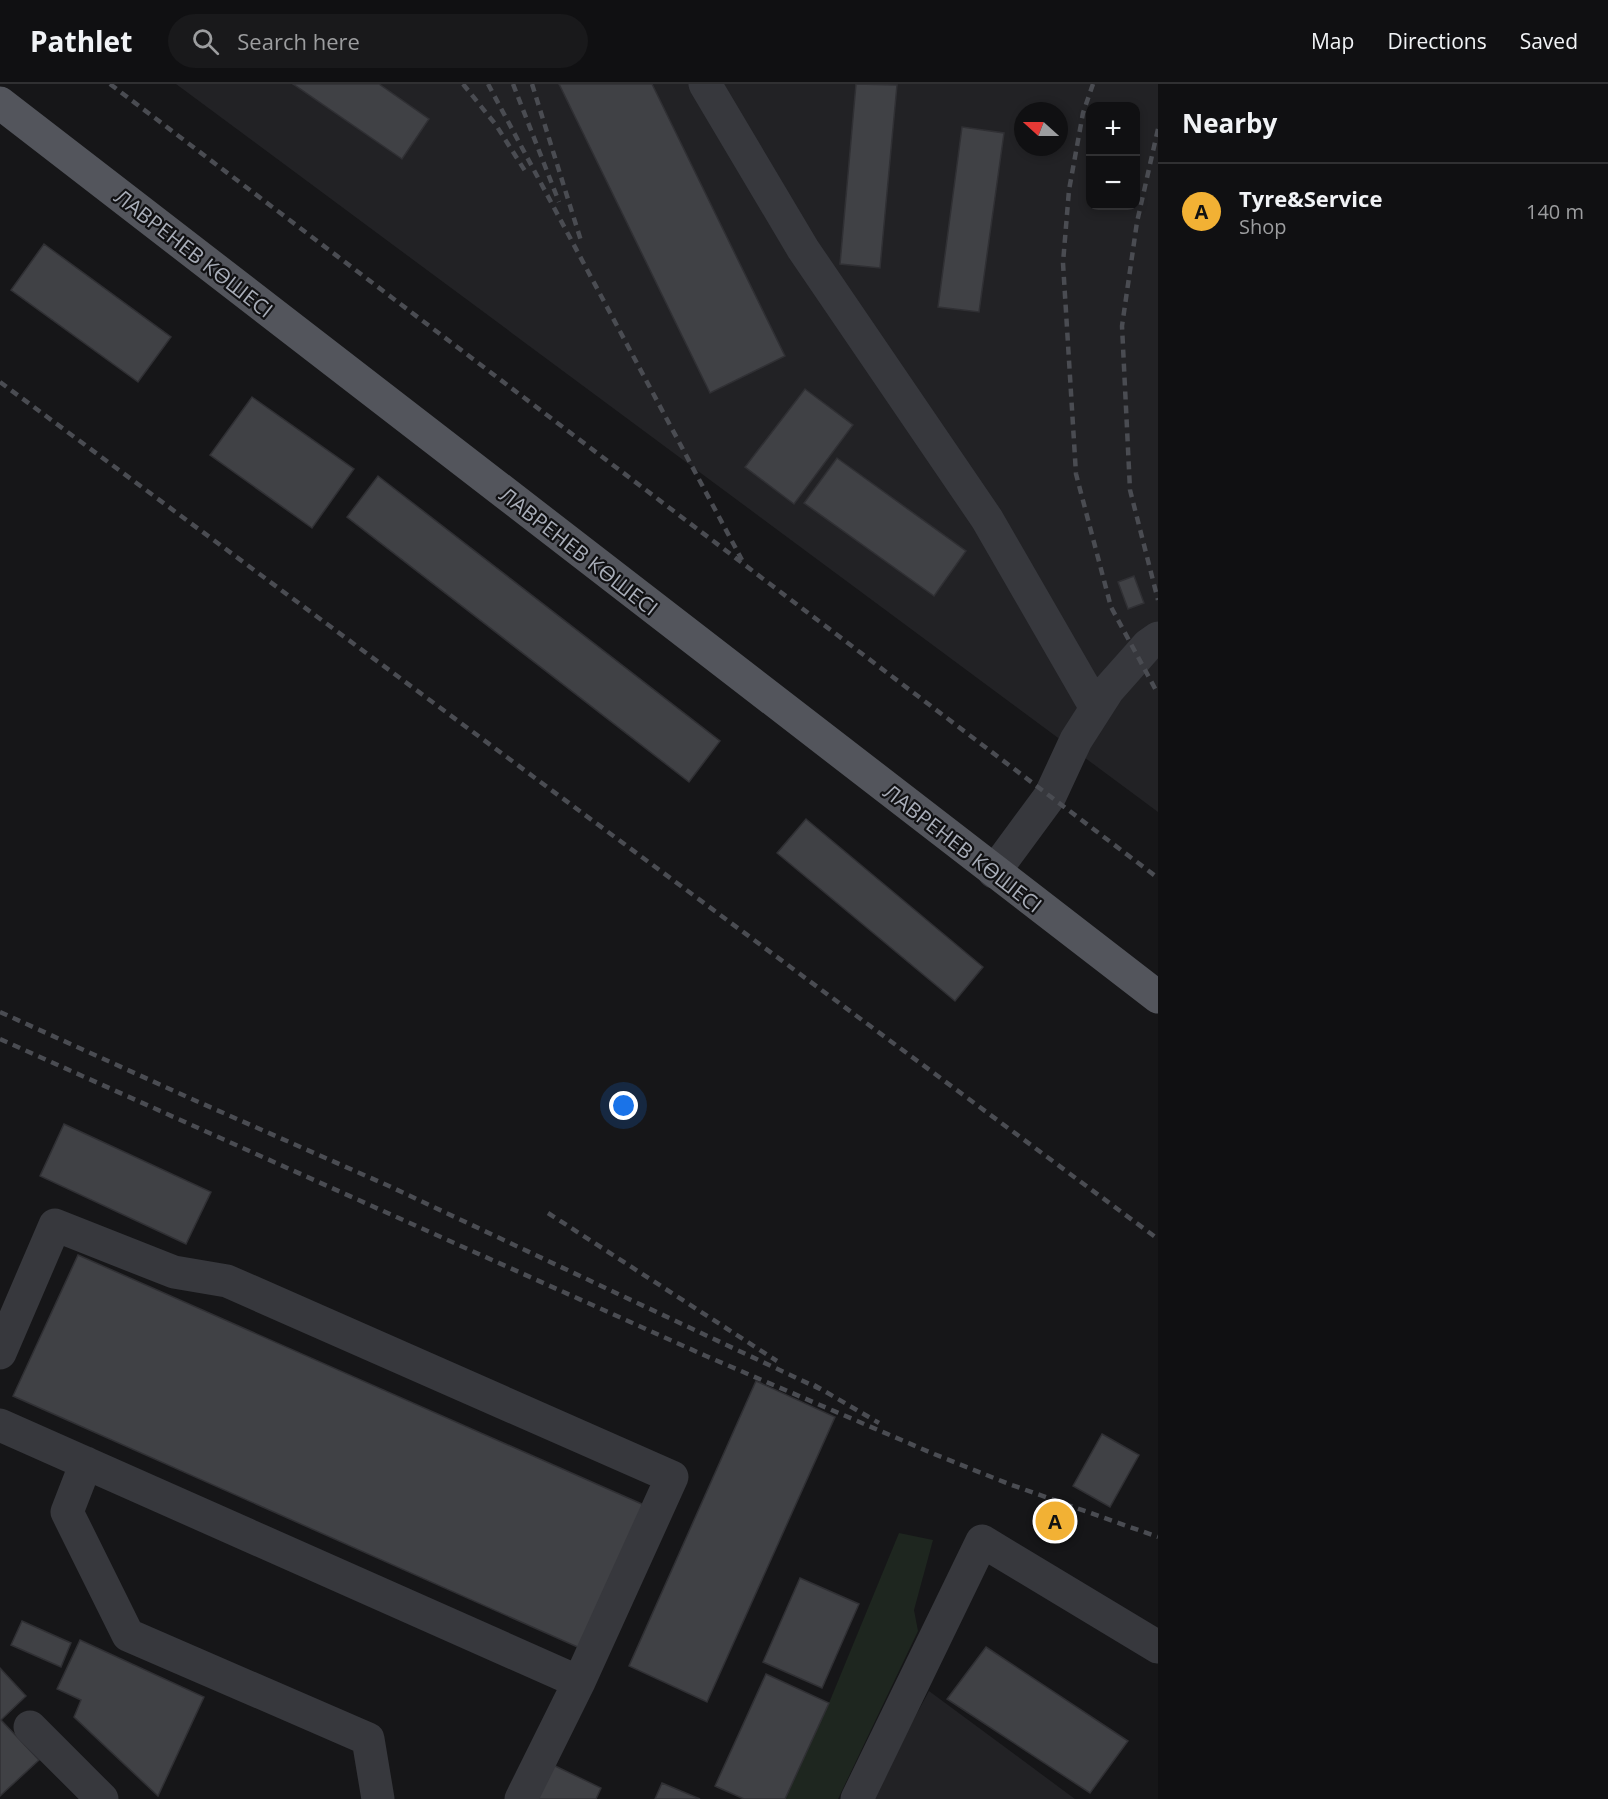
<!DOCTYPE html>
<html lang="en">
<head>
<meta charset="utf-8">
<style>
  body { margin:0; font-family:"Open Sans",sans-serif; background:#19191b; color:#f1f3f6 }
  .controls { position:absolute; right:18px; top:18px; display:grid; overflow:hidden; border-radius:12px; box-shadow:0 3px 9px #0003 }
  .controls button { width:54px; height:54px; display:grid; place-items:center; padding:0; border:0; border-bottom:2px solid #303032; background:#101012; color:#f1f3f6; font:30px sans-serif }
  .compass { position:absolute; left:1014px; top:18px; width:54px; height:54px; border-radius:50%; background:#101012; box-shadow:0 3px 9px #0003; rotate:291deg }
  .you { position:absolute; left:624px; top:1022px; width:21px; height:21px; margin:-15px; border:4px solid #fff; border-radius:50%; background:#1a73e8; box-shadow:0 0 0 9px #1a73e833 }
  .badge { display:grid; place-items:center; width:39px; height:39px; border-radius:50%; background:#f2b134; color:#111; font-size:20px; font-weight:700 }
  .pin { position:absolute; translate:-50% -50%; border:3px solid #fff; box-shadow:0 2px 6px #0006 }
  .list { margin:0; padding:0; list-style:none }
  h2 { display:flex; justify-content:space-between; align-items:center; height:78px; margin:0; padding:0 24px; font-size:26px }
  h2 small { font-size:20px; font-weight:400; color:#9c9d9f }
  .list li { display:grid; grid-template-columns:39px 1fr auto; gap:18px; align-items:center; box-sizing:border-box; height:96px; padding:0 24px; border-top:2px solid #303032 }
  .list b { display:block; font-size:22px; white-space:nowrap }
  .list p { margin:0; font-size:20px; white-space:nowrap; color:#9c9d9f }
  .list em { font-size:20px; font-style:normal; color:#9c9d9f }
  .icon { flex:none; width:33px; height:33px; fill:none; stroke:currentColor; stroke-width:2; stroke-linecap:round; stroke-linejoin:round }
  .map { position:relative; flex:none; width:1158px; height:1715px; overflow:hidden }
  header { display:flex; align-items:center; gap:36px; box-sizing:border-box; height:84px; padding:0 30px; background:#101012; border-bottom:2px solid #303032 }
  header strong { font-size:28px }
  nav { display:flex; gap:33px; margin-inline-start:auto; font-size:21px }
  .search { width:420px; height:54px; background:#19191b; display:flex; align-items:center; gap:15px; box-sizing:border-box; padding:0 21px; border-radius:33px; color:#9c9d9f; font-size:22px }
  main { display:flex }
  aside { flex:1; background:#101012 }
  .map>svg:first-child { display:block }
  .built { fill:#222225; fill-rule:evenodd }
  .green { fill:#1e261f }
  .building { fill:#404145; stroke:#303034; stroke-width:1.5 }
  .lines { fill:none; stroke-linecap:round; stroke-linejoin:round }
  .minor { stroke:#37383d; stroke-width:33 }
  .major { stroke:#53555c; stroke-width:33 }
  .rail { stroke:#4a4c52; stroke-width:4.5; stroke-dasharray:8 6; stroke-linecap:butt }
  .labels { text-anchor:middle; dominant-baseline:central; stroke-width:4.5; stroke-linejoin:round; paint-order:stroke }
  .street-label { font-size:21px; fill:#a8adb8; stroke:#111113 }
</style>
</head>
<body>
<header>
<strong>Pathlet</strong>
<div class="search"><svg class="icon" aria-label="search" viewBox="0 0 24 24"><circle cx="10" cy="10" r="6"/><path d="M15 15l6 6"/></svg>Search here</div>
<nav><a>Map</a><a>Directions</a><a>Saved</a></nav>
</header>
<main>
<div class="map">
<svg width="1158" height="1715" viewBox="0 0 1158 1715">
  <rect width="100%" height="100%" fill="#161618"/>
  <!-- built -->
  <path class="built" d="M176,0H1158V728ZM1090,22H1136V122H1090ZM1023,27H1059V63H1023Z
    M929,1607L1075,1715H871Z"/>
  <!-- green -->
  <path class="green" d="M899,1449L933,1456L914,1526L918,1547L838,1715H785L829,1619Z"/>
  <!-- building -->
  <path class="building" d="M293,0H379L429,35L402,75Z
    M559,0H652L785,272L710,309Z
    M856,0L897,1L880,184L840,180Z
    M962,43L1004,49L979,228L938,223Z
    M44,160L171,253L138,298L11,206Z
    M805,305L853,341L794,420L745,383Z
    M252,313L354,385L312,444L210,371Z
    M837,374L966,467L934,512L804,419Z
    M378,392L720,657L689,698L347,433Z
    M1134,492L1144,519L1128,525L1118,498Z
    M806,735L983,883L955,917L777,769Z
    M64,1040L211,1108L186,1160L40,1092Z
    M78,1171L644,1421L582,1565L13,1312Z
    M756,1297L835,1333L707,1618L629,1582Z
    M1102,1350L1139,1371L1110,1423L1073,1402Z
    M800,1494L859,1520L822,1604L763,1578Z
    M22,1537L71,1559L61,1583L11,1561Z
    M80,1556L204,1613L158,1712L74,1633L81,1616L57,1605Z
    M986,1563L1128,1657L1090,1709L947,1615Z
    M0,1584L26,1612L1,1636L39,1676L0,1712Z
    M766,1590L829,1619L785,1715H744L715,1702Z
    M551,1680L601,1704L596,1715H533Z
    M662,1699L700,1715H655Z"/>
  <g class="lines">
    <!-- minor -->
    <path class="minor" d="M705,0L803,165L987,435L1096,624
      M994,788L1050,712L1076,656L1108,606L1148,561L1158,554
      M0,1269L55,1141L174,1188L227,1197L672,1393L579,1598L521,1715
      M0,1341L579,1598
      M86,1379L67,1428L128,1551L368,1655L378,1715
      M30,1643L102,1715
      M857,1715L982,1457L1158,1563"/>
    <!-- major -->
    <path class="major" d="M0,19L1158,913"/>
    <!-- rail -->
    <path class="rail" d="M110,0L1158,794
      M463,0L496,41L527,90
      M488,0L742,476
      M513,0L559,118
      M532,0L582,160
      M1093,0L1083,29L1069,106L1063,179L1076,390L1111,523L1158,610
      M1158,45L1137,138L1122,242L1130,406L1158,516
      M0,298L1158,1155
      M0,928L194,1016L389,1102L820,1305
      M0,955L706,1272L934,1370L1009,1400L1158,1453
      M548,1129L777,1277
      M814,1301L879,1339"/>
  </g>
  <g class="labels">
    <!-- street labels -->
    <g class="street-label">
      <text transform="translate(194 169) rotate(38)">ЛАВРЕНЕВ КӨШЕСІ</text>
      <text transform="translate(579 467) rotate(38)">ЛАВРЕНЕВ КӨШЕСІ</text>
      <text transform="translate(963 764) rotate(38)">ЛАВРЕНЕВ КӨШЕСІ</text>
    </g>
  </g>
</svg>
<div class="controls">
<button>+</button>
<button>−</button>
</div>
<svg class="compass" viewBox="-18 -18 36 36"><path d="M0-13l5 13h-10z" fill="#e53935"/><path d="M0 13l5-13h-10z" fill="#9c9d9f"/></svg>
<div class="you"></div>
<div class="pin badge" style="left:1055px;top:1437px">A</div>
</div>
<aside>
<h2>Nearby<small></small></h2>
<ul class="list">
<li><span class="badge">A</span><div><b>Tyre&amp;Service</b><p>Shop</p></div><em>140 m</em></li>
</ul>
</aside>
</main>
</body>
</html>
